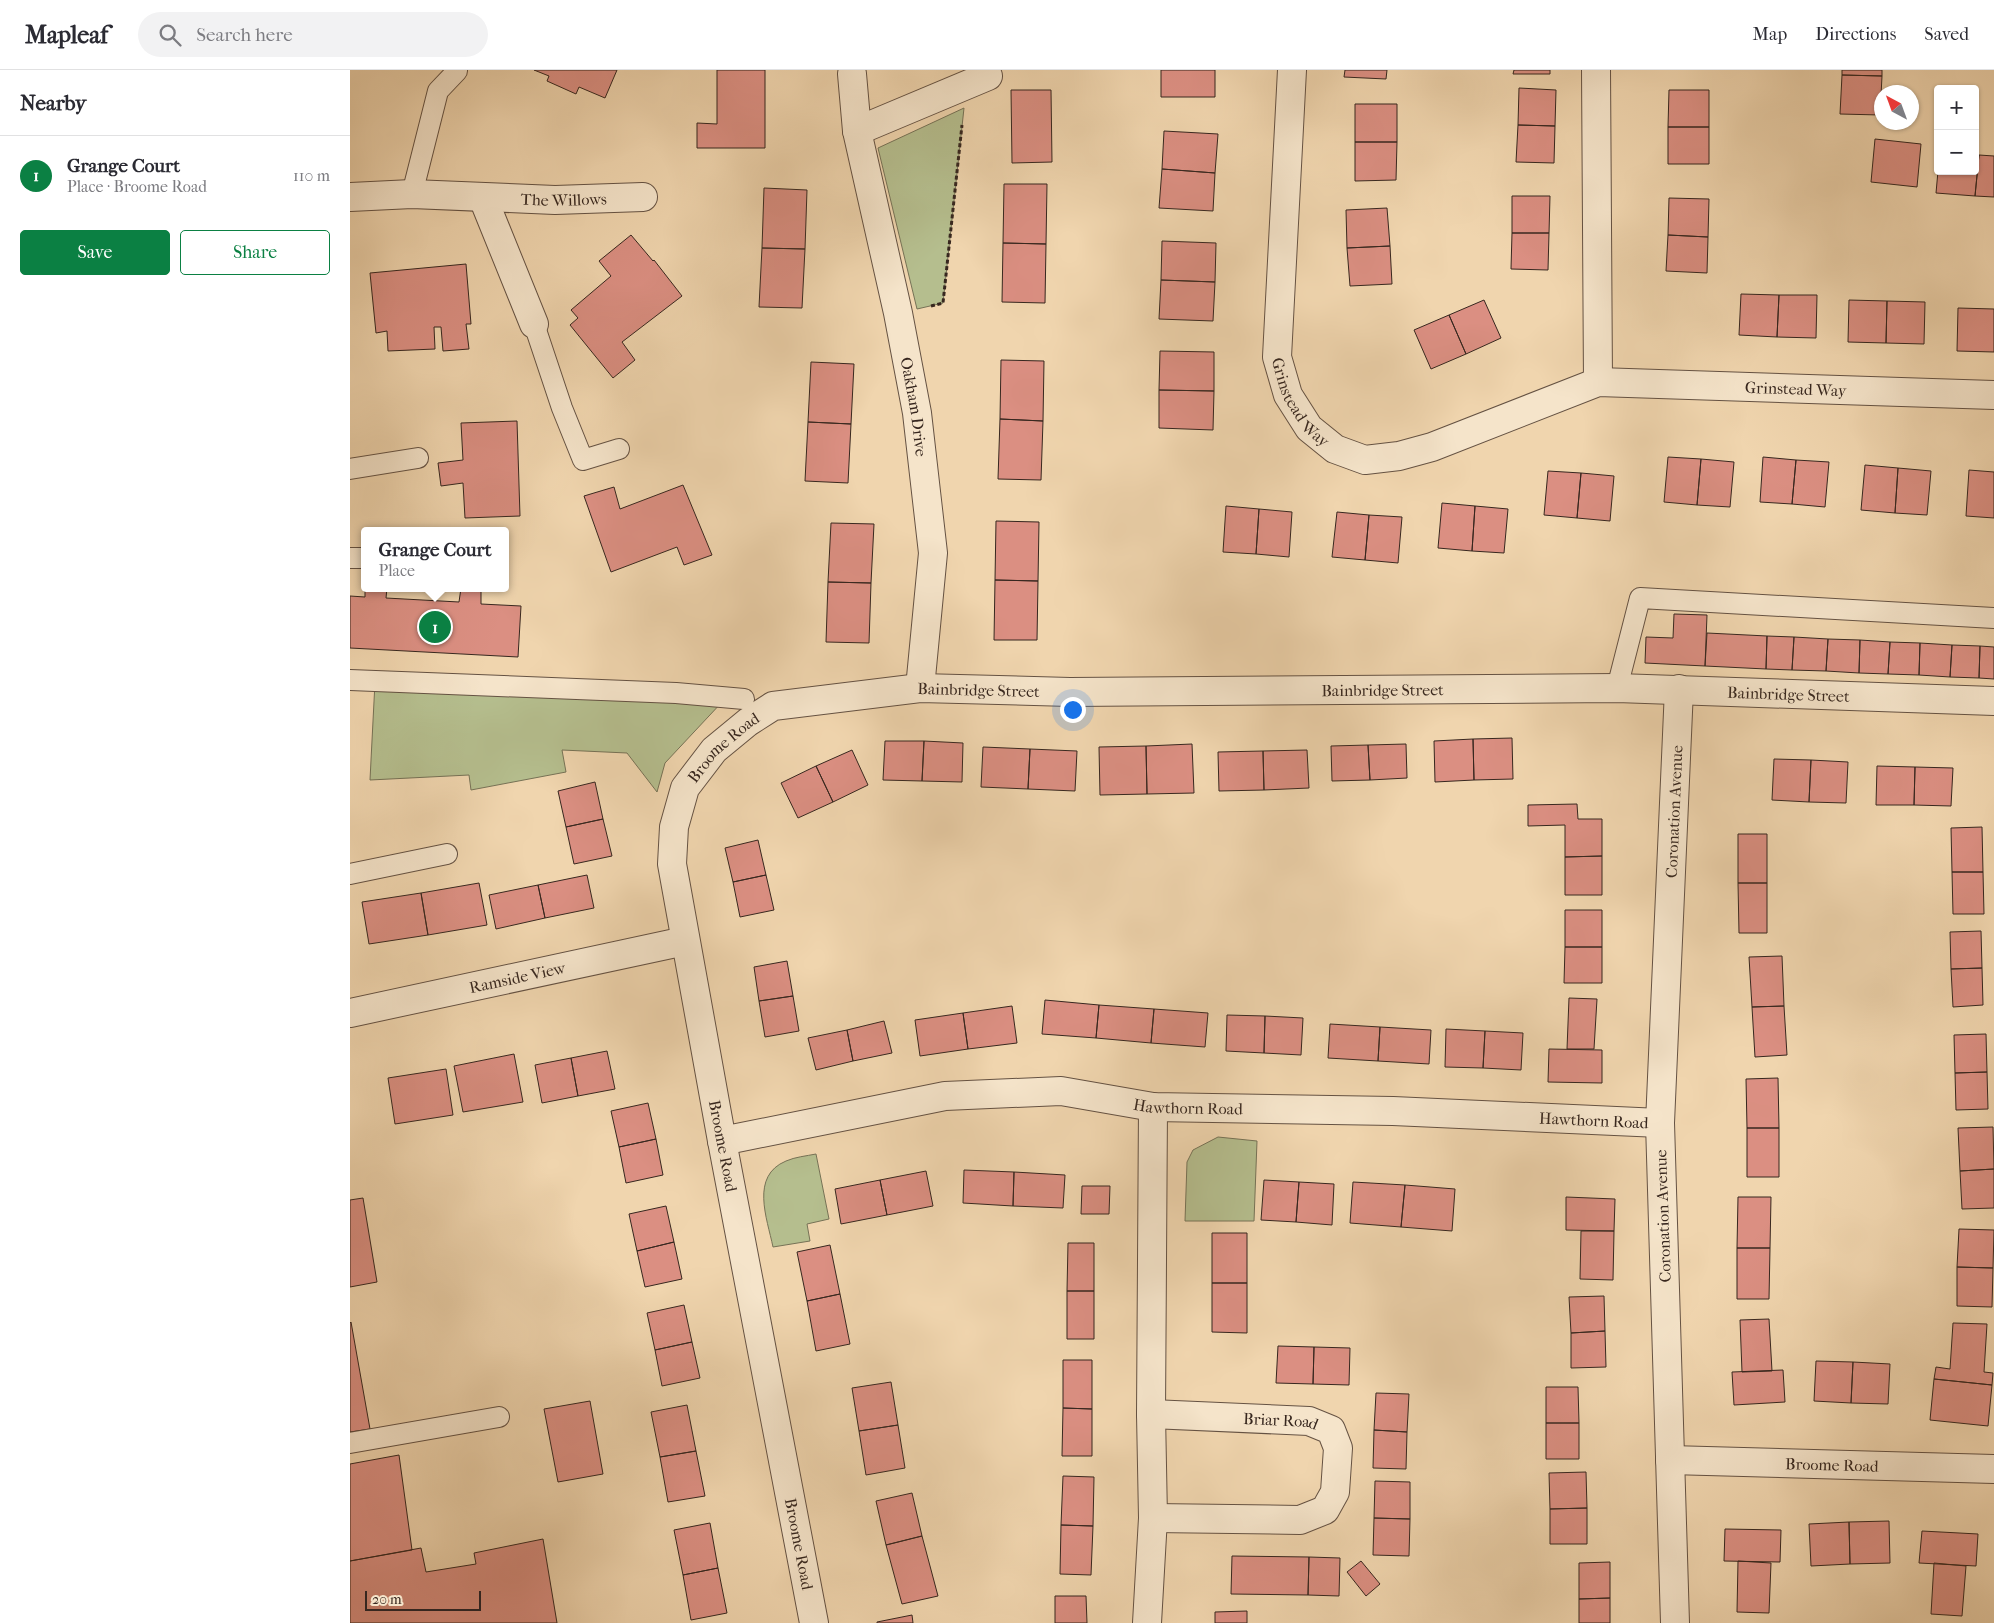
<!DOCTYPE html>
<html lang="en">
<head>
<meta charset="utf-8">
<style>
  body { margin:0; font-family:"IM FELL French Canon",serif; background:#f2f2f3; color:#2b2b33 }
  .controls { position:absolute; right:15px; top:15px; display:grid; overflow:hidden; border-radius:5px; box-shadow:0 1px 4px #0004 }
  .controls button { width:45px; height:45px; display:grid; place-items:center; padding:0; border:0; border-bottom:1px solid #e1e1e2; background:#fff; color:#2b2b33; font:25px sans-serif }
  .compass { position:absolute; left:1524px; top:15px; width:45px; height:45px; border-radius:50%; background:#fff; box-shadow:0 1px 4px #0004; rotate:319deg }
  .scale { position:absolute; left:15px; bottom:12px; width:116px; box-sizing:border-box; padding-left:5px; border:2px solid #37271f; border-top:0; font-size:14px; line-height:18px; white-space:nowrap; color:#37271f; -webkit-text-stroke:4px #f5e4ca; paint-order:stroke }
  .you { position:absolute; left:722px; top:639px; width:18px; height:18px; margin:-12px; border:4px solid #fff; border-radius:50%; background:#1a73e8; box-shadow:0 0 0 8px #1a73e833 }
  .badge { display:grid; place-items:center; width:32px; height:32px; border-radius:50%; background:#0b8043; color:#fff; font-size:16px; font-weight:700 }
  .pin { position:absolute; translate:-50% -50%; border:2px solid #fff; box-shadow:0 1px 5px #0006 }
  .popup { position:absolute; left:11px; top:457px; width:148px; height:65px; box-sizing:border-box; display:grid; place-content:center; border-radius:5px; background:#fff; filter:drop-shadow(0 1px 4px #0005); font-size:16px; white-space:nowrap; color:#7c7c81 }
  .popup b { font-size:19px; color:#2b2b33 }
  .popup::after { content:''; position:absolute; left:50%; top:100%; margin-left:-10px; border:10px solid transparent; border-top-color:#fff }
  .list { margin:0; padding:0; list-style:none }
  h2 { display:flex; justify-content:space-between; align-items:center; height:65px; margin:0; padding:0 20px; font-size:21px }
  h2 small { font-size:16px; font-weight:400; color:#7c7c81 }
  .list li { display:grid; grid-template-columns:32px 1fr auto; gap:15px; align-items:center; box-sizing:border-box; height:80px; padding:0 20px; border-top:1px solid #e1e1e2 }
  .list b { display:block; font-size:19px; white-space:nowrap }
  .list p { margin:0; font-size:16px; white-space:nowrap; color:#7c7c81 }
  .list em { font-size:16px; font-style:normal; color:#7c7c81 }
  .actions { display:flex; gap:10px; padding:15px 20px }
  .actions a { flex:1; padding:11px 0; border:1px solid #0b8043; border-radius:5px; text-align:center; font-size:18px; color:#0b8043 }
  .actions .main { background:#0b8043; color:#fff }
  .icon { flex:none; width:28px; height:28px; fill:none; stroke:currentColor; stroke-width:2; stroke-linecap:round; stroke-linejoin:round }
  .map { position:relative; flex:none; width:1644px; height:1553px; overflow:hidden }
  header { display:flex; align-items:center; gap:30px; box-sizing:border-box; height:70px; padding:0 25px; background:#fff; border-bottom:1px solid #e1e1e2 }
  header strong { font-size:24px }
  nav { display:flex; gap:28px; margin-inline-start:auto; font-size:18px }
  .search { width:350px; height:45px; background:#f2f2f3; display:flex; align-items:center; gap:12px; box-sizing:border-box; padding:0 18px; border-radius:28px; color:#7c7c81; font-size:19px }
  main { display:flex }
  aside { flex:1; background:#fff }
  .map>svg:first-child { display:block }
  .green { fill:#b5be8e; stroke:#767256 }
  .building { fill:#db8f82; stroke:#37271f }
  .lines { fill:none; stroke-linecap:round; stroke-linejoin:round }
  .lane-casing { stroke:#655243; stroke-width:22 }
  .street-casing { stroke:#655243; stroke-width:30 }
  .path { stroke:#37271f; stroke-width:3; stroke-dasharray:4 2.5; stroke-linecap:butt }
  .lane { stroke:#f5e4ca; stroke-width:20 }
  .street { stroke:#f5e4ca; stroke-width:28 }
  .labels { text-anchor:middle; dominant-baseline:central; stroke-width:5; stroke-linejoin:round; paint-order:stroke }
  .street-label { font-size:16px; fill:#37271f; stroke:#f5e4ca }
</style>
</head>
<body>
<header>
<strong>Mapleaf</strong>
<div class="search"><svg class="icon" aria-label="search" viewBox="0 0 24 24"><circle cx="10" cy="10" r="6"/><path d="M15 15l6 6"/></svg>Search here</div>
<nav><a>Map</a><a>Directions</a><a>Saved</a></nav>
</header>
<main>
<aside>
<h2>Nearby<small></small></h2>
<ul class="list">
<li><span class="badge">1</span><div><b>Grange Court</b><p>Place · Broome Road</p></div><em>110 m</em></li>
</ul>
<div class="actions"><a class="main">Save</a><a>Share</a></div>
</aside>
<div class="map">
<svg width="1644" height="1553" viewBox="0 0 1644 1553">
  <rect width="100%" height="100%" fill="#f0d5ae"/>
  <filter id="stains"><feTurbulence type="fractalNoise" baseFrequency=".004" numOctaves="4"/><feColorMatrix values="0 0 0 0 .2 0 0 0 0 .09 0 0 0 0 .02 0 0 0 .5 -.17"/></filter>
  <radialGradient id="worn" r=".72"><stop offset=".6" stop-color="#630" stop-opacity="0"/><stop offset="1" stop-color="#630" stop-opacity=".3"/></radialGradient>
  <!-- green -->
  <path class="green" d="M614,38L593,233L567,239L528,78Z
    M25,612L373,631L315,693L307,722L277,683L212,680L216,702L121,720L119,705L20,710Z
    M868,1067L907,1071L904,1151H835L837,1092L843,1080Z
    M466,1084L479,1149L457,1154L460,1171L423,1177C417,1148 400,1106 436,1091C445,1087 456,1086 466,1084Z"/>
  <!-- building -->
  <path class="building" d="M184,0H267L255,28L229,17L226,24L197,11L199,6Z
    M367,0H415V78H347V53L367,54Z
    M811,0H865V27H811Z
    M995,0H1037L1036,9L994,7Z
    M1164,0H1200V4H1163Z
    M1492,0H1532V6L1492,5Z
    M1492,5L1532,6L1530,45L1490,44Z
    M1169,18L1206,20L1205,56L1168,55Z
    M661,20H701L702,92L662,93Z
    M1319,20H1359V57H1318Z
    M1005,34H1047V72H1005Z
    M1168,55L1205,56L1204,93L1166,92Z
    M1318,57H1359V94H1318Z
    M814,61L868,64L865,103L812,99Z
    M1525,69L1571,74L1567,117L1521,112Z
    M1005,72H1047L1046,110L1005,111Z
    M1625,84L1629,85L1625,126L1586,123L1588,101H1625Z
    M1629,85L1644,86V127L1625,126Z
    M812,99L865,103L863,141L809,138Z
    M654,114H697L696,174L653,173Z
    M414,118L457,120L455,179L412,178Z
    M1162,126H1200L1199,163H1162Z
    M1319,128L1359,129L1358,167L1318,165Z
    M1037,138L1040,176L997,178L996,140Z
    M1162,163H1199L1198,200L1161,199Z
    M281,165L303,191L304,190L332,226L272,272L285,290L263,308L220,255L228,248L221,240L261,206L249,191Z
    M1318,165L1358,167L1357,203L1316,201Z
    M812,171L866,173L865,212L811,210Z
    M653,173L696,174L695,233L652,232Z
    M1040,176L1042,214L1000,216L997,178Z
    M412,178L455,179L452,238L409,237Z
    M116,194L121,254H116L119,279L93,281L91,257H84L85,279L38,281L37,261L26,263L20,203Z
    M811,210L865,212L863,251L809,249Z
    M1391,224L1429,225L1427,267L1389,265Z
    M1429,225H1467L1466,268L1427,267Z
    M1134,230L1151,268L1116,284L1099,245Z
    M1499,230L1537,231L1536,273L1498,272Z
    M1537,231L1575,232L1574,274L1536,273Z
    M1608,238L1644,239V282L1607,281Z
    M1099,245L1116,284L1081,299L1064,260Z
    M810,281L864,282V321L809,320Z
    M651,290L694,291L693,351L650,349Z
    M461,292L504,294L501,354L458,352Z
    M809,320L864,321L863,360L809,358Z
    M650,349L693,351L691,410L648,409Z
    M167,351L170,446L115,448L113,413L91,416L88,393L113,390L111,353Z
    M458,352L501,354L498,413L455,411Z
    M1318,387L1351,389L1347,435L1314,432Z
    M1413,387L1446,390L1442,434L1410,432Z
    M1351,389L1384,392L1380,437L1347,435Z
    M1446,390L1479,392L1475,437L1442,434Z
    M1515,395L1548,398L1545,443L1511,440Z
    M1548,398L1581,401L1577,445L1545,443Z
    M1619,400L1644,402V448L1616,446Z
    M1198,401L1231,403L1227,448L1194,445Z
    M1231,403L1264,406L1260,451L1227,448Z
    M333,415L362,485L334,495L327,477L261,502L234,426L264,417L270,439Z
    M1092,433L1125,436L1122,481L1088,478Z
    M876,436L909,439L906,484L873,482Z
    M1125,436L1158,439L1154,483L1122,481Z
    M909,439L942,442L939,487L906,484Z
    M987,442L1019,445L1015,490L982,487Z
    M1019,445L1052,447L1048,493L1015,490Z
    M646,451L689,452L688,511L645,510Z
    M481,453L524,454L521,513L478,512Z
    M645,510L688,511L687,570H644Z
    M478,512L521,513L519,573L476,572Z
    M15,518H37L36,528L109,532L111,518H131V534L171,536L168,587L0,578V526L15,527Z
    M1324,544L1357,545L1355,596L1295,593L1296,567L1323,568Z
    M1357,563L1417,566L1416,599L1355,596Z
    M1417,566L1444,567L1442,600L1416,599Z
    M1444,567L1478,569L1476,601L1442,600Z
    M1478,569L1510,570L1509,603L1476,601Z
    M1510,570L1540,572L1538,604L1509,603Z
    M1540,572L1570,573L1569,605L1538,604Z
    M1570,573L1602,575L1600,607L1569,605Z
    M1602,575L1630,576L1629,608L1600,607Z
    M1630,576L1644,577V609L1629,608Z
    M1162,668L1163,709L1124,710L1123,669Z
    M1123,669L1124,710L1085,712L1084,671Z
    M535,671H574L572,711L533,710Z
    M574,671L613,673L612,712L572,711Z
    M842,674L844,723L797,724L796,676Z
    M1056,674L1057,708L1020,710L1018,675Z
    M1018,675L1020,710L982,711L981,676Z
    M796,676L797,724L750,725L749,677Z
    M633,677L680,679L678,719L631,717Z
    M680,679L727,681L725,721L678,719Z
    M502,680L518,715L483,732L466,696Z
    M957,680L959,718L914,720L913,681Z
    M913,681L914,720L869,721L868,682Z
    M1424,689L1461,690L1459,732L1422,730Z
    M1461,690L1498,692L1496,733L1459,732Z
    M466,696L483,732L448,748L431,713Z
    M1527,696L1565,697L1564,735H1526Z
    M1565,697L1603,698L1601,736L1564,735Z
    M245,712L253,749L216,757L208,721Z
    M1227,734L1228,749H1252V786L1215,787V755L1178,756V735Z
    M253,749L262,786L224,794L216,757Z
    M1632,757L1633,802H1602L1601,758Z
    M1388,764H1417V813H1388Z
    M408,770L416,805L383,812L375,778Z
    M1252,786V825H1215V787Z
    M1602,802H1633L1634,844H1603Z
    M237,805L244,838L195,848L188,815Z
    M416,805L424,840L390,847L383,812Z
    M129,813L137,855L78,865L71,823Z
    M1388,813H1417V863H1389Z
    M188,815L195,848L146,859L139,825Z
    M71,823L78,865L19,874L12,832Z
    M1215,840H1252V877H1215Z
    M1631,861L1632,898L1601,899L1600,862Z
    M1215,877H1252V913H1214Z
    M1432,886L1434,936L1402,937L1399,887Z
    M437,891L443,926L409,931L404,897Z
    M1632,898L1633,935L1603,937L1601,899Z
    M443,926L449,961L415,967L409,931Z
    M1219,928L1247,929L1244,979H1217Z
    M695,930L749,935L746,968L692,964Z
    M749,935L804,939L801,973L746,968Z
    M662,936L667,973L618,979L613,943Z
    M1434,936L1437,985L1405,987L1402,937Z
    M804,939L858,943L855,977L801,973Z
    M613,943L618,979L570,986L565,950Z
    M877,945L915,946L914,983L876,981Z
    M915,946L953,948L951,985L914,983Z
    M534,951L542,983L503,991L497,960Z
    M980,954L1030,957L1028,991L978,988Z
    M1030,957L1081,960L1079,994L1028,991Z
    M1096,959L1135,961L1133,998L1095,997Z
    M497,960L503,991L466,1000L458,968Z
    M1135,961L1173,963L1171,1000L1133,998Z
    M1636,964L1637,1002L1605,1003L1604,965Z
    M1199,979L1252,980V1013L1198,1012Z
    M257,981L265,1019L228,1026L221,988Z
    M164,984L173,1032L113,1042L104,996Z
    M221,988L228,1026L192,1033L185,995Z
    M96,999L103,1045L45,1054L38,1008Z
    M1637,1002L1638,1039L1606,1040L1605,1003Z
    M1428,1008L1429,1058H1397L1396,1009Z
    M298,1033L306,1069L269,1077L261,1041Z
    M1643,1057L1644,1099L1610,1101L1608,1058Z
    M1397,1058H1429V1107H1397Z
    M306,1069L313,1105L276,1113L269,1077Z
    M1644,1099V1138L1612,1139L1610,1101Z
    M614,1100L664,1102L663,1136L613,1133Z
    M576,1101L583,1136L537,1145L530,1110Z
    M664,1102L715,1105L713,1138L663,1136Z
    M530,1110L537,1145L491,1154L485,1119Z
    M914,1110L949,1112L946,1152L911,1150Z
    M949,1112L984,1114L982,1155L946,1152Z
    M1003,1112L1055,1115L1051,1157L1000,1153Z
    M1055,1115L1105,1119L1102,1161L1051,1157Z
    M732,1116H760L759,1144H731Z
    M1216,1127L1265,1129L1264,1161L1216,1160Z
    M1388,1127H1421L1420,1178H1387Z
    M13,1128L27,1212L0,1217V1130Z
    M316,1136L324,1172L287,1181L279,1144Z
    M1609,1159L1644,1160L1643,1198L1607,1197Z
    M1231,1161H1264L1263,1210L1230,1209Z
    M862,1163H897V1213H862Z
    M324,1172L332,1209L295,1217L287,1181Z
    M718,1173H744V1221H717Z
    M480,1175L490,1224L457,1231L447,1182Z
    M1387,1178H1420L1419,1229H1387Z
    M1607,1197L1643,1198L1642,1237L1607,1236Z
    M862,1213H897V1263L862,1262Z
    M717,1221H744V1269H717Z
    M490,1224L500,1274L466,1281L457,1231Z
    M1254,1226L1255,1261L1221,1263L1219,1227Z
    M334,1235L342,1272L305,1280L297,1243Z
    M1419,1249L1422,1301L1392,1302L1390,1250Z
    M1,1252L20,1359L0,1362V1253Z
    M1603,1253L1637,1254L1634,1302L1643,1303L1642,1315L1584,1309L1586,1297L1600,1299Z
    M1255,1261L1256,1297L1221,1298V1263Z
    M342,1272L350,1308L312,1316L305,1280Z
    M928,1276L964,1277L963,1314L926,1313Z
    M964,1277L1000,1278L999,1315L963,1314Z
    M713,1290H742V1339L713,1338Z
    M1466,1291L1503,1292L1501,1333L1464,1331Z
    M1503,1292L1540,1294L1538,1334L1501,1333Z
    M1433,1300L1435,1332L1384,1335L1382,1302Z
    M1584,1309L1642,1315L1638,1356L1580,1350Z
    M541,1312L548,1355L509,1361L502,1318Z
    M1196,1317H1228L1229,1353H1196Z
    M1026,1323L1059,1324L1057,1362L1024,1360Z
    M240,1331L253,1404L208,1412L194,1339Z
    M337,1335L346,1381L310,1387L301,1342Z
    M713,1338L742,1339V1386H712Z
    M1196,1353H1229V1389H1196Z
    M548,1355L555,1398L516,1405L509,1361Z
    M1024,1360L1057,1362L1056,1399L1023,1398Z
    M346,1381L355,1426L318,1432L310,1387Z
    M49,1385L62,1480L0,1491V1394Z
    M1236,1402L1237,1438L1200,1439L1199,1403Z
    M713,1406L744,1407L743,1456L711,1455Z
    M1025,1411L1060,1412V1449L1024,1448Z
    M562,1423L572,1466L536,1475L526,1431Z
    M1237,1438V1474H1200V1439Z
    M1024,1448L1060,1449L1059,1486L1023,1485Z
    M1539,1451L1540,1493L1500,1494L1499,1452Z
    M1499,1452L1500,1494L1461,1496L1459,1454Z
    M360,1453L368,1498L333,1505L324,1460Z
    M711,1455L743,1456L741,1505L710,1504Z
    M1375,1459L1431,1460L1430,1492L1374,1491Z
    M1572,1461L1628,1464L1626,1496L1569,1493Z
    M572,1466L588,1526L552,1534L536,1475Z
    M193,1469L207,1553H0V1491L71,1478L76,1502L126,1494L124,1483Z
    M882,1486L959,1487L958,1525L881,1524Z
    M959,1487L990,1488L989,1526L958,1525Z
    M1011,1491L1030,1514L1016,1526L997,1502Z
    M1388,1491L1421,1493L1419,1543L1387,1542Z
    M1260,1492V1528L1229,1529V1493Z
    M1584,1493L1616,1496L1612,1546L1581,1544Z
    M368,1498L377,1543L341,1550L333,1505Z
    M705,1526H736L737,1553H705Z
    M1260,1528V1553H1229V1529Z
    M897,1541V1553H865V1542Z
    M562,1545L563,1553H527V1552Z"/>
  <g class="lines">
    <!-- lane casing -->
    <g class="lane-casing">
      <path id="lane" d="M62,124L88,21L107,1
        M184,254L212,338L233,390L269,379
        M0,399L68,388
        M0,488H15
        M0,610L326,623L394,629
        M1267,618L1290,528L1644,548
        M0,804L97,784
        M0,1373L149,1347"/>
    </g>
    <!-- street casing -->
    <g class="street-casing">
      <g id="street">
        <path id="s1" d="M942,0L927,287L938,325L959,358L985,379L1015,390L1049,386L1082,377L1248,312L1644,325"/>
        <path d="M1246,0L1248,312"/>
        <path id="s2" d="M502,4L507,61L548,243L567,343L583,483L570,618"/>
        <path d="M507,61L638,6"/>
        <path id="s3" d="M0,127L62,124L205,130L293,127"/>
        <path d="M133,128L184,254"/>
        <path id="s4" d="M0,943L335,871"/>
        <path id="s5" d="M372,1071L595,1026L711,1021L803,1037L1043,1041L1310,1053"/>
        <path id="s6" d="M801,1344L959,1351L981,1360L988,1378L985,1422L975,1440L950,1450L803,1448"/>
        <path id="s7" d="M1320,1390L1644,1399"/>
        <path id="s8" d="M464,1553L372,1071L322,794L324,757L335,718L364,680L398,652L423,636L570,618L720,622L1267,618L1644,631"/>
        <path d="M797,1553L803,1448L801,1344L803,1037"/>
        <path id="s9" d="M1325,1553L1310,1053L1329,619"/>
      </g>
    </g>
    <!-- path -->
    <path class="path" d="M581,236L593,233L612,55"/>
    <!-- lane -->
    <use href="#lane" class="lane"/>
    <!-- street -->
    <use href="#street" class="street"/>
  </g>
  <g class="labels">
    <!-- street labels -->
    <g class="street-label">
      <text stroke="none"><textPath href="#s3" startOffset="214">The Willows</textPath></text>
      <text stroke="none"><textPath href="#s1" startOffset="876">Grinstead Way</textPath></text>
      <text stroke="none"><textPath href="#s1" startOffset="339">Grinstead Way</textPath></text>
      <text stroke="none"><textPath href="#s2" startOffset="339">Oakham Drive</textPath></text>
      <text stroke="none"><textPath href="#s8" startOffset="1178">Bainbridge Street</textPath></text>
      <text stroke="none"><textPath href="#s8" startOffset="1582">Bainbridge Street</textPath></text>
      <text stroke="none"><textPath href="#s8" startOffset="1988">Bainbridge Street</textPath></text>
      <text stroke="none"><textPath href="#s8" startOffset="906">Broome Road</textPath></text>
      <text stroke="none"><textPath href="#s9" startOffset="812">Coronation Avenue</textPath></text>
      <text stroke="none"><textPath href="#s4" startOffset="171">Ramside View</textPath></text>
      <text stroke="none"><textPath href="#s5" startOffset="472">Hawthorn Road</textPath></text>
      <text stroke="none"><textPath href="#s5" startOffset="878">Hawthorn Road</textPath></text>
      <text transform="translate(373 1076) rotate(79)">Broome Road</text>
      <text transform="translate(1313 1146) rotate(-92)">Coronation Avenue</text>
      <text stroke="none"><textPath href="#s6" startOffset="130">Briar Road</textPath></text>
      <text stroke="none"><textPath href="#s7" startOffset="162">Broome Road</textPath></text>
      <text transform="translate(449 1474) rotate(79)">Broome Road</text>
    </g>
  </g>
  <rect width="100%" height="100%" filter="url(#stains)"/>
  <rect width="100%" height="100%" fill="url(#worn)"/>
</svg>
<div class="controls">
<button>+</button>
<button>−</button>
</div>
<svg class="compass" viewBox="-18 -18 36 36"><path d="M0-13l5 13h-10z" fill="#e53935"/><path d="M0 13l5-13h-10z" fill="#7c7c81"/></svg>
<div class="scale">20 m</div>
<div class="you"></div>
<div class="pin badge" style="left:85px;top:557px">1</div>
<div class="popup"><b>Grange Court</b>Place</div>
</div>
</main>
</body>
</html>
